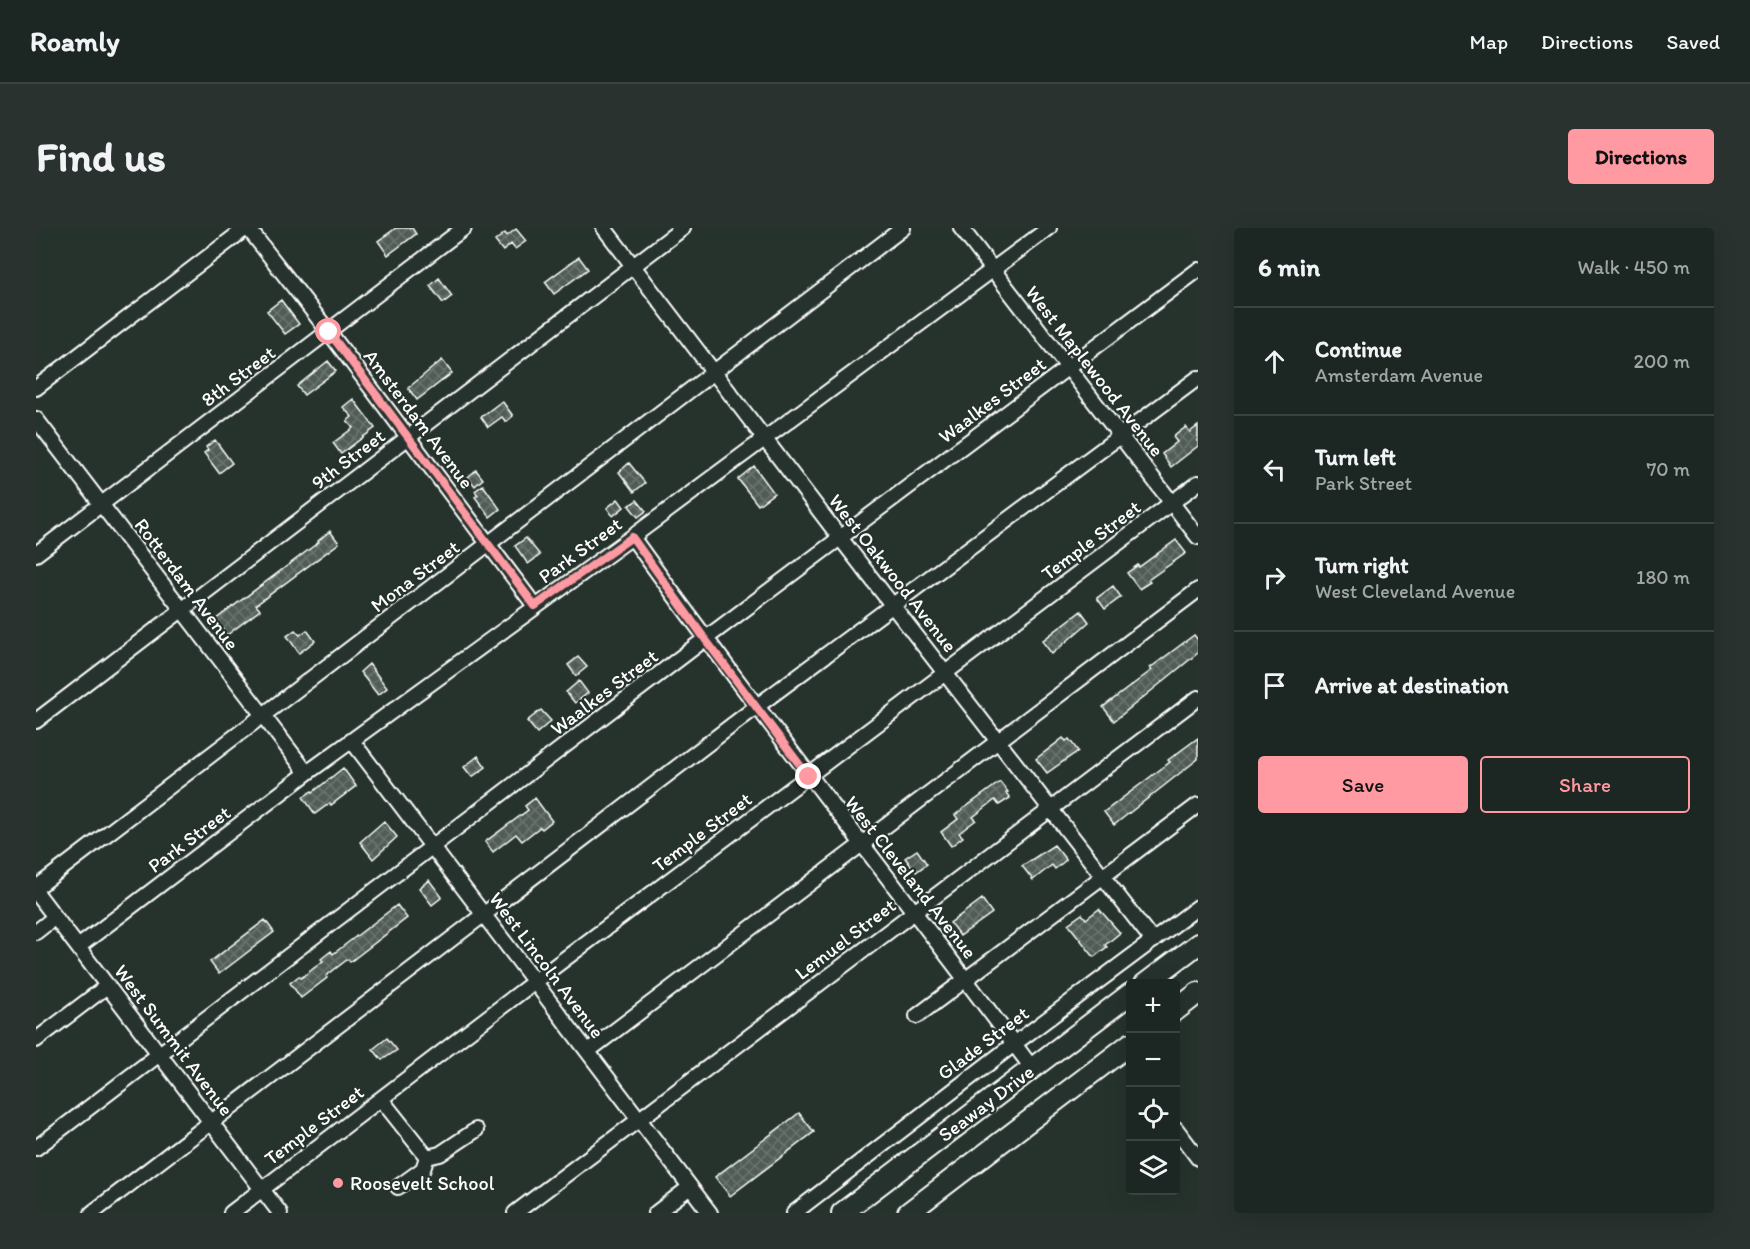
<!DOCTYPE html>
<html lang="en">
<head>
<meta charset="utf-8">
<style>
  body { margin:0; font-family:Itim,sans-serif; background:#29322f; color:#f1f3f6 }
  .controls { position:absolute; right:18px; bottom:18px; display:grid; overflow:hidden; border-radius:6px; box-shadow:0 6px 24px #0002 }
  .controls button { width:54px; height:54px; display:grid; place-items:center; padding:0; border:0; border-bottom:2px solid #3a4340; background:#1c2622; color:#f1f3f6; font:30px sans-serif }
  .stop { position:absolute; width:18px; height:18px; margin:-14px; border:4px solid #ff9aa2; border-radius:50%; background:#fff }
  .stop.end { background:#ff9aa2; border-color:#fff; box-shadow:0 2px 6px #0008 }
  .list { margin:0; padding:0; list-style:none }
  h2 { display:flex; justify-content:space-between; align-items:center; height:78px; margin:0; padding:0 24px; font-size:26px }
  h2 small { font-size:20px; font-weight:400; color:#a0a5a5 }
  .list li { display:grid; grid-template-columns:39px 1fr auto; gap:18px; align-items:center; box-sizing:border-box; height:108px; padding:0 24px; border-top:2px solid #3a4340 }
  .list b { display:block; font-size:22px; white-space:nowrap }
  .list p { margin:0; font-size:20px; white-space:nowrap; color:#a0a5a5 }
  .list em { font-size:20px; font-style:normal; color:#a0a5a5 }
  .actions { display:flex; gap:12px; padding:18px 24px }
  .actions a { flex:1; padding:14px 0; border:2px solid #ff9aa2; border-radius:6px; text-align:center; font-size:21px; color:#ff9aa2 }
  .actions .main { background:#ff9aa2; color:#111 }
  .icon { flex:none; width:33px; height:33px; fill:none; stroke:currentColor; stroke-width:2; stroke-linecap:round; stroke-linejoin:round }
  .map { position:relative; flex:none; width:1162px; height:985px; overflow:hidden; border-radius:6px }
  header { display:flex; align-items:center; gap:36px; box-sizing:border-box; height:84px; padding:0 30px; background:#1c2622; border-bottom:2px solid #3a4340 }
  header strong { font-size:28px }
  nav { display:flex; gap:33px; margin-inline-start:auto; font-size:21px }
  .intro { display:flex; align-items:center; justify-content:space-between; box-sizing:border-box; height:144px; padding:0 36px }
  h1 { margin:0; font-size:42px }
  .button { padding:15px 27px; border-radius:6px; background:#ff9aa2; color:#111; font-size:21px; font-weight:700 }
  main { display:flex; gap:36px; padding:0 36px }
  aside { flex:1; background:#1c2622; border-radius:6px; box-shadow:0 6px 24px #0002 }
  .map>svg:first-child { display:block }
  .building { fill:url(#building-cross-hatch); stroke:#fff; stroke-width:1.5 }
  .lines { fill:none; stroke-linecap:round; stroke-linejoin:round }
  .minor-casing { stroke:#fff; stroke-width:18 }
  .highway-casing { stroke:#fff; stroke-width:24 }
  .minor { stroke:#26332d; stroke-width:14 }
  .highway { stroke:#26332d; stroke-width:20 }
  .route { stroke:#ff9aa2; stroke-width:8 }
  .poi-dot { fill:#ff9aa2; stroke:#26332d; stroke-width:2 }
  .labels { text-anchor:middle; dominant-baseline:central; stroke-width:4.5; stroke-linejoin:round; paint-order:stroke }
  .street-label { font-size:20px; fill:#fff; stroke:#26332d }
  .poi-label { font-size:20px; fill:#fff; stroke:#26332d; text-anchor:start }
</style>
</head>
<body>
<header>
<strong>Roamly</strong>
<nav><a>Map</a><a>Directions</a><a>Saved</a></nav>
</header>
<div class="intro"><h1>Find us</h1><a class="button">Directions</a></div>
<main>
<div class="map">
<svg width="1162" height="985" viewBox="0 0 1162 985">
  <defs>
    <pattern id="building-cross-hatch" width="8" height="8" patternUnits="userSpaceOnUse" patternTransform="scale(1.5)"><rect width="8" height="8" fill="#515c57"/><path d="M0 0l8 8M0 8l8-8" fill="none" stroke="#6b7470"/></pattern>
  </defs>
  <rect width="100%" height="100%" fill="#26332d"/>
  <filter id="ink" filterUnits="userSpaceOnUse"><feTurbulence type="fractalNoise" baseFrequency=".0167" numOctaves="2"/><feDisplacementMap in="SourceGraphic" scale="12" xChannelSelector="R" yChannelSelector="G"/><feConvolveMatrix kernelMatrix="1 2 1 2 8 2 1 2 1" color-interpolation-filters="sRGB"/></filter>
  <g filter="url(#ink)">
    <!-- building -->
    <path class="building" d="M360,0H376L380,6L352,27L342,13Z
      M480,1L490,13L479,21L475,16L467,23L459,13L469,5L471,8Z
      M543,29L552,41L518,66L509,54Z
      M403,50L416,68L407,75L394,58Z
      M245,72L263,96L249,106L231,83Z
      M406,132L416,145L381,172L372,160Z
      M292,133L300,143L268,167L261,158Z
      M317,171L339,200L305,226L297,215L317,200L311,193L316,189L307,179Z
      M466,173L477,188L470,194L466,189L452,199L445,189Z
      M1162,198V218L1135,239L1126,226L1141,214L1137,209L1150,199L1154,204Z
      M179,212L196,235L183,245L168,225L172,222L170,219Z
      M593,235L609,255L598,264L583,244Z
      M718,238L738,265L722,277L702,251Z
      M440,242L447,251L439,258L432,249Z
      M447,257L464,281L454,289L439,269L442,267L439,263Z
      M582,271L588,279L577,288L571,280Z
      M601,272L610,283L602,289L593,278Z
      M294,303L303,315L220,377L224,382L191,407L179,392L283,314L282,313Z
      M490,310L504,327L492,336L479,318Z
      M1140,312L1150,325L1112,352L1114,354L1103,361L1091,345L1102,337L1103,339Z
      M1077,358L1085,369L1069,381L1061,370Z
      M1045,383L1053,394L1016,426L1006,413Z
      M259,402L264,407L271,402L279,413L263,425L251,408Z
      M1158,407L1162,412V425L1078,493L1067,479L1116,442L1114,440Z
      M542,429L551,439L540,448L532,437Z
      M333,436L351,460L342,467L324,444Z
      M543,453L552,465L539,475L530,464Z
      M505,482L515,493L501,505L491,493Z
      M1027,510L1030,513L1033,511L1042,523L1011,545L1000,531Z
      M1162,510V531L1078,597L1068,584L1134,534L1132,532Z
      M442,528L450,539L436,549L428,539Z
      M307,540L320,558L295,577L294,575L279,586L267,569L276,563L277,564Z
      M964,554L972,564L970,565L974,570L963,577L959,572L937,589L940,592L923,605L927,609L915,618L905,604L922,591L919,587Z
      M499,570L516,593L506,601L504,599L486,613L480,606L457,624L449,614L492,582L489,578Z
      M348,593L361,609L337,631L324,614Z
      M1018,617L1030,632L1019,641L1016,637L997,652L986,638Z
      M881,622L891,636L880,644L869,630Z
      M393,652L406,669L396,677L383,660Z
      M946,671L956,685L924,708L914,695Z
      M361,677L371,690L314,734L312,731L290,748L291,750L265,770L254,755L263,748L265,750L287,733L285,731L295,723L297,726Z
      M1063,681L1084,705L1069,717L1071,719L1058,729L1032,696L1046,686L1050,691Z
      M229,692L238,704L183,746L174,734Z
      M351,810L361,822L346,832L337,821Z
      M763,885L778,904L694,968L679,949Z"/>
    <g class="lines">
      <!-- minor casing -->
      <g class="minor-casing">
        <path id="minor" d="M212,0L293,104L499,378
          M568,0L805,311L1117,713
          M925,0L1162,309
          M0,160L210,0
          M0,191L271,545
          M596,309C725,489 864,662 996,840
          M0,326L428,0
          M0,493L647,0
          M316,513L674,985
          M0,660L867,0
          M0,664L244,985
          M0,704L19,689
          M42,719L271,545L596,309L1013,0
          M881,788L1162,577
          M0,812L71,758
          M552,823L1162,362
          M345,871L391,929L404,926L440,902
          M1140,901L1162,930
          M0,920L669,411L1162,42
          M362,959L387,941L391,929
          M56,985L720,479L1162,150
          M195,985L498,754L1162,255
          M479,985L1162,470
          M620,985L654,959
          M758,985L978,816L1162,679"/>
      </g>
      <!-- highway casing -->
      <g class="highway-casing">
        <path id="highway" d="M1109,756L1162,716
          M1140,782L1162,765
          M806,985L1094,766
          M872,985L1094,816"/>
      </g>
      <!-- minor -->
      <use href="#minor" class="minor"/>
      <!-- highway -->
      <use href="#highway" class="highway"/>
    </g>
  </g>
  <g class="lines" filter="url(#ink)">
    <!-- route -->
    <path class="route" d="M293,104L499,378L596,309L669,411L773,549"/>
  </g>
  <!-- markers -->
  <circle class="poi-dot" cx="302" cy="955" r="6"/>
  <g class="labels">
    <!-- street labels -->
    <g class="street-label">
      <text transform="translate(1059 143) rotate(52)">West Maplewood Avenue</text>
      <text transform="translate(202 148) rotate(-37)">8th Street</text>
      <text transform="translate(956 172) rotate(-37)">Waalkes Street</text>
      <text transform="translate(383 191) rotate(53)">Amsterdam Avenue</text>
      <text transform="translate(312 231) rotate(-37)">9th Street</text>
      <text transform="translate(1055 312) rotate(-37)">Temple Street</text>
      <text transform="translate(544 322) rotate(-36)">Park Street</text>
      <text transform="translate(857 345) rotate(52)">West Oakwood Avenue</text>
      <text transform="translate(379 348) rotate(-37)">Mona Street</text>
      <text transform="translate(151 356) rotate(53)">Rotterdam Avenue</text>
      <text transform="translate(568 464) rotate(-37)">Waalkes Street</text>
      <text transform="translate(666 604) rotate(-37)">Temple Street</text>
      <text transform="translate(153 611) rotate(-37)">Park Street</text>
      <text transform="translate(875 649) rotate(52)">West Cleveland Avenue</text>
      <text transform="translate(809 711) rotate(-37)">Lemuel Street</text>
      <text transform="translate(511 737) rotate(53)">West Lincoln Avenue</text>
      <text transform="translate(138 812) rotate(53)">West Summit Avenue</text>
      <text transform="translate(947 815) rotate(-37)">Glade Street</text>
      <text transform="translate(950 875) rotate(-37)">Seaway Drive</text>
      <text transform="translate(278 897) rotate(-37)">Temple Street</text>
    </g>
    <!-- poi labels -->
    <g class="poi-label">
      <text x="314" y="955">Roosevelt School</text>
    </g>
  </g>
</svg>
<div class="controls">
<button>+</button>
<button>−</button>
<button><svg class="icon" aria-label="locate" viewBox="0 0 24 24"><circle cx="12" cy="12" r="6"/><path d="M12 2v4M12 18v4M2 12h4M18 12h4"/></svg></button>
<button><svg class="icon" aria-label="layers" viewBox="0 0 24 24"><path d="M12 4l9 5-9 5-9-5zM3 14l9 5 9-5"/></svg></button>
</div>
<div class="stop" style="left:293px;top:104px"></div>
<div class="stop end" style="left:773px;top:549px"></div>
</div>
<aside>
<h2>6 min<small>Walk · 450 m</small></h2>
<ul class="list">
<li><svg class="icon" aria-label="ahead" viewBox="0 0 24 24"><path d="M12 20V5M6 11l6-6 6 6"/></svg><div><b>Continue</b><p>Amsterdam Avenue</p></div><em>200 m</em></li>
<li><svg class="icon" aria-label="left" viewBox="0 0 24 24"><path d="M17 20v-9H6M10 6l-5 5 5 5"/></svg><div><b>Turn left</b><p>Park Street</p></div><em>70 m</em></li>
<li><svg class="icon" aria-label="right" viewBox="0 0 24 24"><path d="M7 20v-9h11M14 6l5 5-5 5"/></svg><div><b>Turn right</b><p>West Cleveland Avenue</p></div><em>180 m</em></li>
<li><svg class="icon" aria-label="arrive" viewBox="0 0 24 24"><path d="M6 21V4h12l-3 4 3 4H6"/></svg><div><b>Arrive at destination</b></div></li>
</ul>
<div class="actions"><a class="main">Save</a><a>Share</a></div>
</aside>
</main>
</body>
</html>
